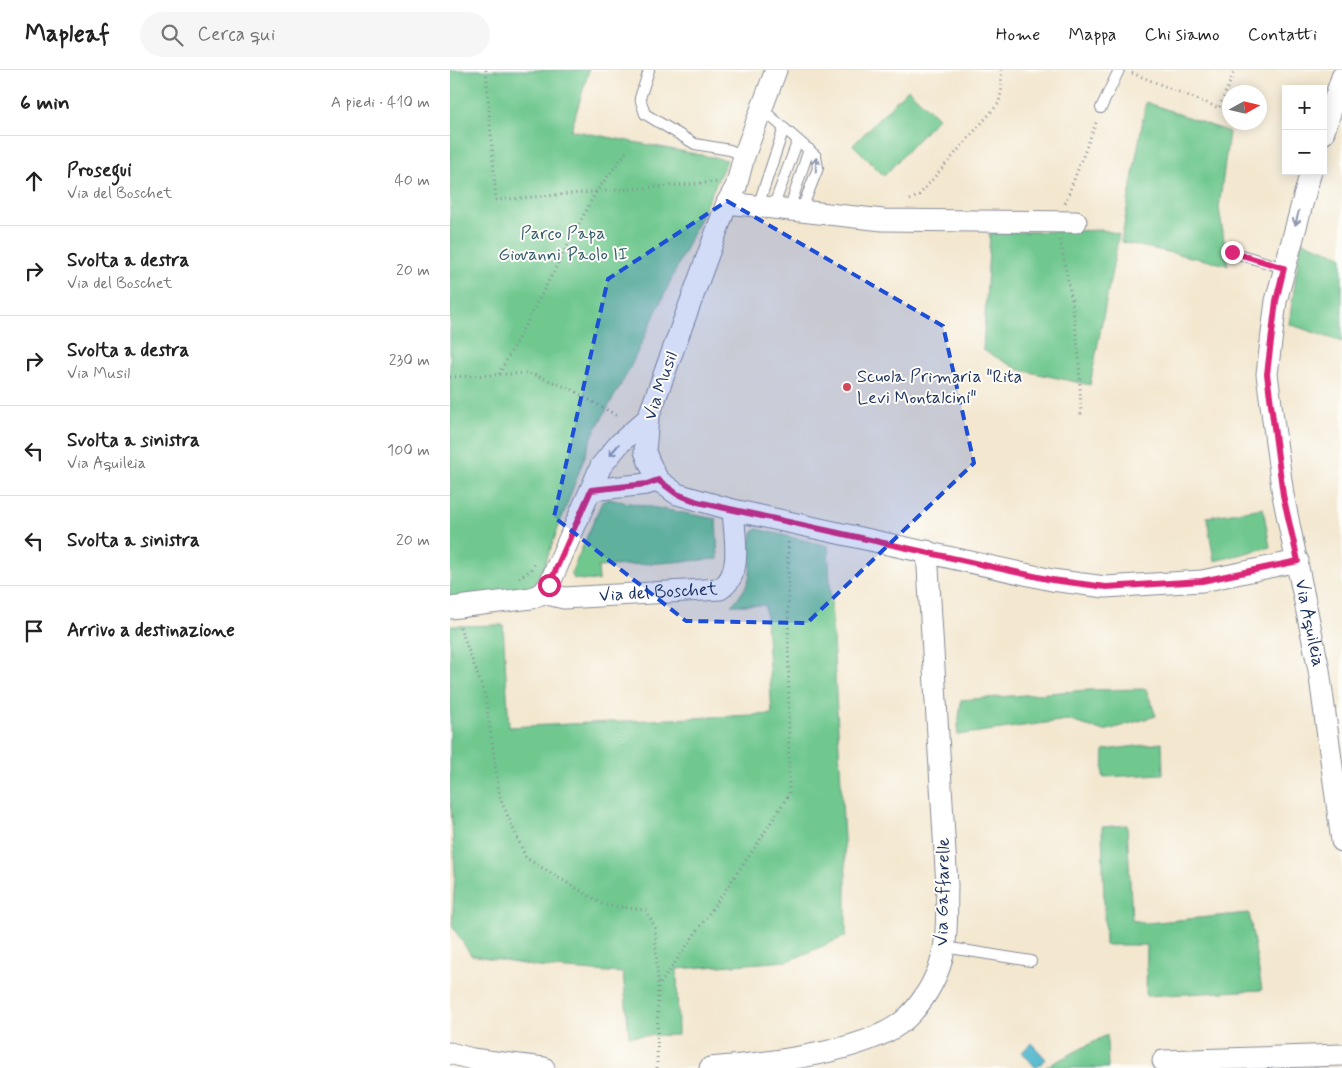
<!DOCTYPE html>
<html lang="it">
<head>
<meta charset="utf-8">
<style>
  body { margin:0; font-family:Mynerve,sans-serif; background:#f6f6f6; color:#222 }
  .controls { position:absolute; right:15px; top:15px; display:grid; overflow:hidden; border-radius:0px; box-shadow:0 2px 12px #0003 }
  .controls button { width:45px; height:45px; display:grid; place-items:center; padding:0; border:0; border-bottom:1px solid #e0e0e0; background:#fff; color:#222; font:25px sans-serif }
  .compass { position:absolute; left:772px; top:15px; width:45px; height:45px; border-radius:50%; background:#fff; box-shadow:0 2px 12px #0003; rotate:82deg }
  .stop { position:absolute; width:15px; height:15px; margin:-11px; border:4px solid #db2777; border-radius:50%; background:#fff }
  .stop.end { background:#db2777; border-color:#fff; box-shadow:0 1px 5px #0008 }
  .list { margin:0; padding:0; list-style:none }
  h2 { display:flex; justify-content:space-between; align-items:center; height:65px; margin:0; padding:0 20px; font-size:21px }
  h2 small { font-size:16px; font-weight:400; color:#767676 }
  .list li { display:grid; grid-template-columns:32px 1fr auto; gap:15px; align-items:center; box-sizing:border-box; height:90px; padding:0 20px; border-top:1px solid #e0e0e0 }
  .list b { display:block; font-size:19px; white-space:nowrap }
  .list p { margin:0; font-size:16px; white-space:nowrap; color:#767676 }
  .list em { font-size:16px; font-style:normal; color:#767676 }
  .icon { flex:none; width:28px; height:28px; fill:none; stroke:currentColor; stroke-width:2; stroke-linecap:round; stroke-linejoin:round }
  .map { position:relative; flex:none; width:892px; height:998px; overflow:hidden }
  header { display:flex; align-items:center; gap:30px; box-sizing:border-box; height:70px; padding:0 25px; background:#fff; border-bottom:1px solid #e0e0e0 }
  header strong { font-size:24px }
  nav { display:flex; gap:28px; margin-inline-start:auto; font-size:18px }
  .search { width:350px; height:45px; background:#f6f6f6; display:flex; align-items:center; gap:12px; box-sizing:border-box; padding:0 18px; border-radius:28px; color:#767676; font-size:19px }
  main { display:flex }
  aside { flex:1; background:#fff }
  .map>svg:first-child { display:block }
  .green { fill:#70c88f; stroke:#467c76 }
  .water { fill:#4db6cb; stroke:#347294 }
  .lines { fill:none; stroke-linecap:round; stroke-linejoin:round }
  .lane-casing { stroke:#878b96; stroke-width:12 }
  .street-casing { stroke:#878b96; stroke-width:23 }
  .path { stroke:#878b96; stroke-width:3; stroke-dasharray:1 4; stroke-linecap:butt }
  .lane { stroke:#fff; stroke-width:10 }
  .street { stroke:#fff; stroke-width:21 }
  .oneway { stroke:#8d97ae }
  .route { stroke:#db2777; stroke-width:6 }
  .marked { fill:#1d4ed8; fill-opacity:0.2; stroke:#1d4ed8; stroke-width:4; stroke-dasharray:10 6; stroke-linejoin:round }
  .poi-dot { fill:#d1495b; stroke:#fdfcf7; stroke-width:2 }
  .labels { text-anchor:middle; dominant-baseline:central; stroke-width:4; stroke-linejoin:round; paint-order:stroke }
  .park-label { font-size:18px; fill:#355d6d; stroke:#fdfcf7 }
  .poi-label { font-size:18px; fill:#1b2f5e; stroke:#fdfcf7; text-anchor:start }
  .street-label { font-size:18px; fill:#1b2f5e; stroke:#fdfcf7 }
</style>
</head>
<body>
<header>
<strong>Mapleaf</strong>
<div class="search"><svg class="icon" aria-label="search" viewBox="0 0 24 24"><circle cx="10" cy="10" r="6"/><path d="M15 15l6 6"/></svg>Cerca qui</div>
<nav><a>Home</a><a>Mappa</a><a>Chi siamo</a><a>Contatti</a></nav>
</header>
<main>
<aside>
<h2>6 min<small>A piedi · 410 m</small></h2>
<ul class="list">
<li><svg class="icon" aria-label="ahead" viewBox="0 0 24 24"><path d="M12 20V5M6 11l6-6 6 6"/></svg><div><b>Prosegui</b><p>Via del Boschet</p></div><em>40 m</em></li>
<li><svg class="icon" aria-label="right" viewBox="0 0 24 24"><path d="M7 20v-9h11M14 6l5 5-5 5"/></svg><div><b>Svolta a destra</b><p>Via del Boschet</p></div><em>20 m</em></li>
<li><svg class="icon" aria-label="right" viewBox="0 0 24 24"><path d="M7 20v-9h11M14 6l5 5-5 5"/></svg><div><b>Svolta a destra</b><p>Via Musil</p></div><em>230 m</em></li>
<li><svg class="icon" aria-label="left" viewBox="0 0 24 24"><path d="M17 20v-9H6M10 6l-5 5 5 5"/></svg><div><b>Svolta a sinistra</b><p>Via Aquileia</p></div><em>100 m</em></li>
<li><svg class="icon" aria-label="left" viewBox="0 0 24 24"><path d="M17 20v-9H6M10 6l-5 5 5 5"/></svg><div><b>Svolta a sinistra</b></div><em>20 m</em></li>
<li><svg class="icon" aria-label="arrive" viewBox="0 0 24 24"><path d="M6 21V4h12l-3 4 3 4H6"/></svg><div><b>Arrivo a destinazione</b></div></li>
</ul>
</aside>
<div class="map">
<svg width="892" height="998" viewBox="0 0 892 998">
  <rect width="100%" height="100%" fill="#fdfcf7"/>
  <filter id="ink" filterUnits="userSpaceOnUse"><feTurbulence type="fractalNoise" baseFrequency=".02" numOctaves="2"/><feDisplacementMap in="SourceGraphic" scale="10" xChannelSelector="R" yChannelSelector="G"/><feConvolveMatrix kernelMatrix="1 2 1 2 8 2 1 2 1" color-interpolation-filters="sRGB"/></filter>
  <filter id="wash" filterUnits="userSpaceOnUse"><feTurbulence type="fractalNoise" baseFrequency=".0096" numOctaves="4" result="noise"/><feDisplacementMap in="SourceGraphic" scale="20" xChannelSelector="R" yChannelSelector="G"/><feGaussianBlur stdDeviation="1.12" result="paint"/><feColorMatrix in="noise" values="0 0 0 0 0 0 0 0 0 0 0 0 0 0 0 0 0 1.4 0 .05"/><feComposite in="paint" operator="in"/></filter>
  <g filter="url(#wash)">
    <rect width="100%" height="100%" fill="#f3e7cf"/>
    <!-- green -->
    <path class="green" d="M0,0H139L121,60L277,90L179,300L143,364L92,502L80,520L0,528Z
      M458,19L488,48L434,106L403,75Z
      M696,32L779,62L769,138L778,195L671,172Z
      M653,160L669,164L640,315L570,300L533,280L540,163Z
      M851,171L892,186V272L839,254Z
      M158,429L266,449L268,489L148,497L149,511L124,509L121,503L152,432Z
      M813,438L820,477L764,491L757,447Z
      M307,459L378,476L396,805V866L338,891L227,899L228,965L179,966L173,903L89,897L21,885L2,856L5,804L0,720V556L53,555L59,657L322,644L315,535H281C310,508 296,495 302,463Z
      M696,619L706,646L654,661L617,650L507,665L511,630L637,620Z
      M712,673L713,704L653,707L654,680Z
      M677,755L682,850L697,853L799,843L812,920L696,926L697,875H655L652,757Z
      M657,965L658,998H594Z"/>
    <!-- water -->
    <path class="water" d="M581,973L596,989L586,998L572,982Z"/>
  </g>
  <g filter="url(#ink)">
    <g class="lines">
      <!-- lane casing -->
      <g class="lane-casing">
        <path id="lane" d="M199,0L190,28L195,44L245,74L280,80L294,86
          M651,38L669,0
          M312,39L366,86L368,98L351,141
          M308,136L334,58
          M323,138L348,70
          M339,140L359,79
          M782,182L834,198
          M494,877L581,891"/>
      </g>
      <!-- street casing -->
      <g class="street-casing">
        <g id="street">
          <path d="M326,0L294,86L286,117L277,133L198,348L195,381L199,392L208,410L227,424L283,440L602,510L655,517L752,511L848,491"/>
          <path d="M873,64L892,7"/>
          <path id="s1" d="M861,101L826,231L817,304L833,425L869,600L892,771"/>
          <path d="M277,133L433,150L626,152"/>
          <path d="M141,420L197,414L208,410"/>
          <path id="s2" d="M93,523L114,528L270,519C294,504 284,466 283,440"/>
          <path d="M0,538L81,528L93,523L99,515L151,396L169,374L198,348"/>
          <path d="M0,983L22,989L94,998"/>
          <path d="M713,991L892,985"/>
          <path d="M260,998C310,994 413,983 452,952C467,940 480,920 487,903C499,876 496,844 497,816L477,481"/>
        </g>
      </g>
      <!-- path -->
      <path class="path" d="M36,0L46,130L267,112
        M682,3L769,38L785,0
        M460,130L469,125L549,33L552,18L551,0
        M615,133L647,50
        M610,170L622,231L629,287L631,345
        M49,304L146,122L178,80
        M0,307L79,303L121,319L169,347
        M69,508L81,500L86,492
        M10,557L35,625L50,728L76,788L154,835L196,840L205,858L208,916
        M207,998L208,917L310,770L339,724L338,472"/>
      <!-- lane -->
      <use href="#lane" class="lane"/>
      <!-- street -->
      <use href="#street" class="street"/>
    </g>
    <!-- one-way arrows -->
    <defs><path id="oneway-shaft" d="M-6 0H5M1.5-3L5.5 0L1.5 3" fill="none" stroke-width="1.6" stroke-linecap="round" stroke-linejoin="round" transform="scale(1.25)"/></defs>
    <g class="oneway">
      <use href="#oneway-shaft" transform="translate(366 95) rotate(-88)"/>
      <use href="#oneway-shaft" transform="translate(847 148) rotate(105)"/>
      <use href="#oneway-shaft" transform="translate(164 380) rotate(130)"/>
    </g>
  </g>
  <g class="lines" filter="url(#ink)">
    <!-- route -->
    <path class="route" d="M99,515L141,420L197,414L208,410L227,424L248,432L602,510L656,517L752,511L848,491L833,425L817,304L826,231L834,198L782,182"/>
  </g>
  <!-- marked area -->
  <path class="marked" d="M277,131L493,256L524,393L357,553L236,551L104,447L158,209Z"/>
  <!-- markers -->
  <circle class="poi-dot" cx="397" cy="317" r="5"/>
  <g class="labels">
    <!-- park labels -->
    <g class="park-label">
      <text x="113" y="164">Parco Papa<tspan x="113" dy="21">Giovanni Paolo II</tspan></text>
    </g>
    <!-- poi labels -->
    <g class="poi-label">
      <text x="407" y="307">Scuola Primaria "Rita<tspan x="407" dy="21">Levi Montalcini"</tspan></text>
    </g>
    <!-- street labels -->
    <g class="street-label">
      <text transform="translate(211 316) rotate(-71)">Via Musil</text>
      <text stroke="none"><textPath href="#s2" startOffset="116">Via del Boschet</textPath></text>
      <text stroke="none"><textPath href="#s1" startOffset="461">Via Aquileia</textPath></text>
      <text transform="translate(493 822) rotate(-89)">Via Gaffarelle</text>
    </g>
  </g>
</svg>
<div class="controls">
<button>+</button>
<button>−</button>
</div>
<svg class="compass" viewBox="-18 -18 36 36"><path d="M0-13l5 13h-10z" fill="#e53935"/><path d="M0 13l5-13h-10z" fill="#767676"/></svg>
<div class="stop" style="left:99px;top:515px"></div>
<div class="stop end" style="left:782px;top:182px"></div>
</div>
</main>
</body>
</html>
